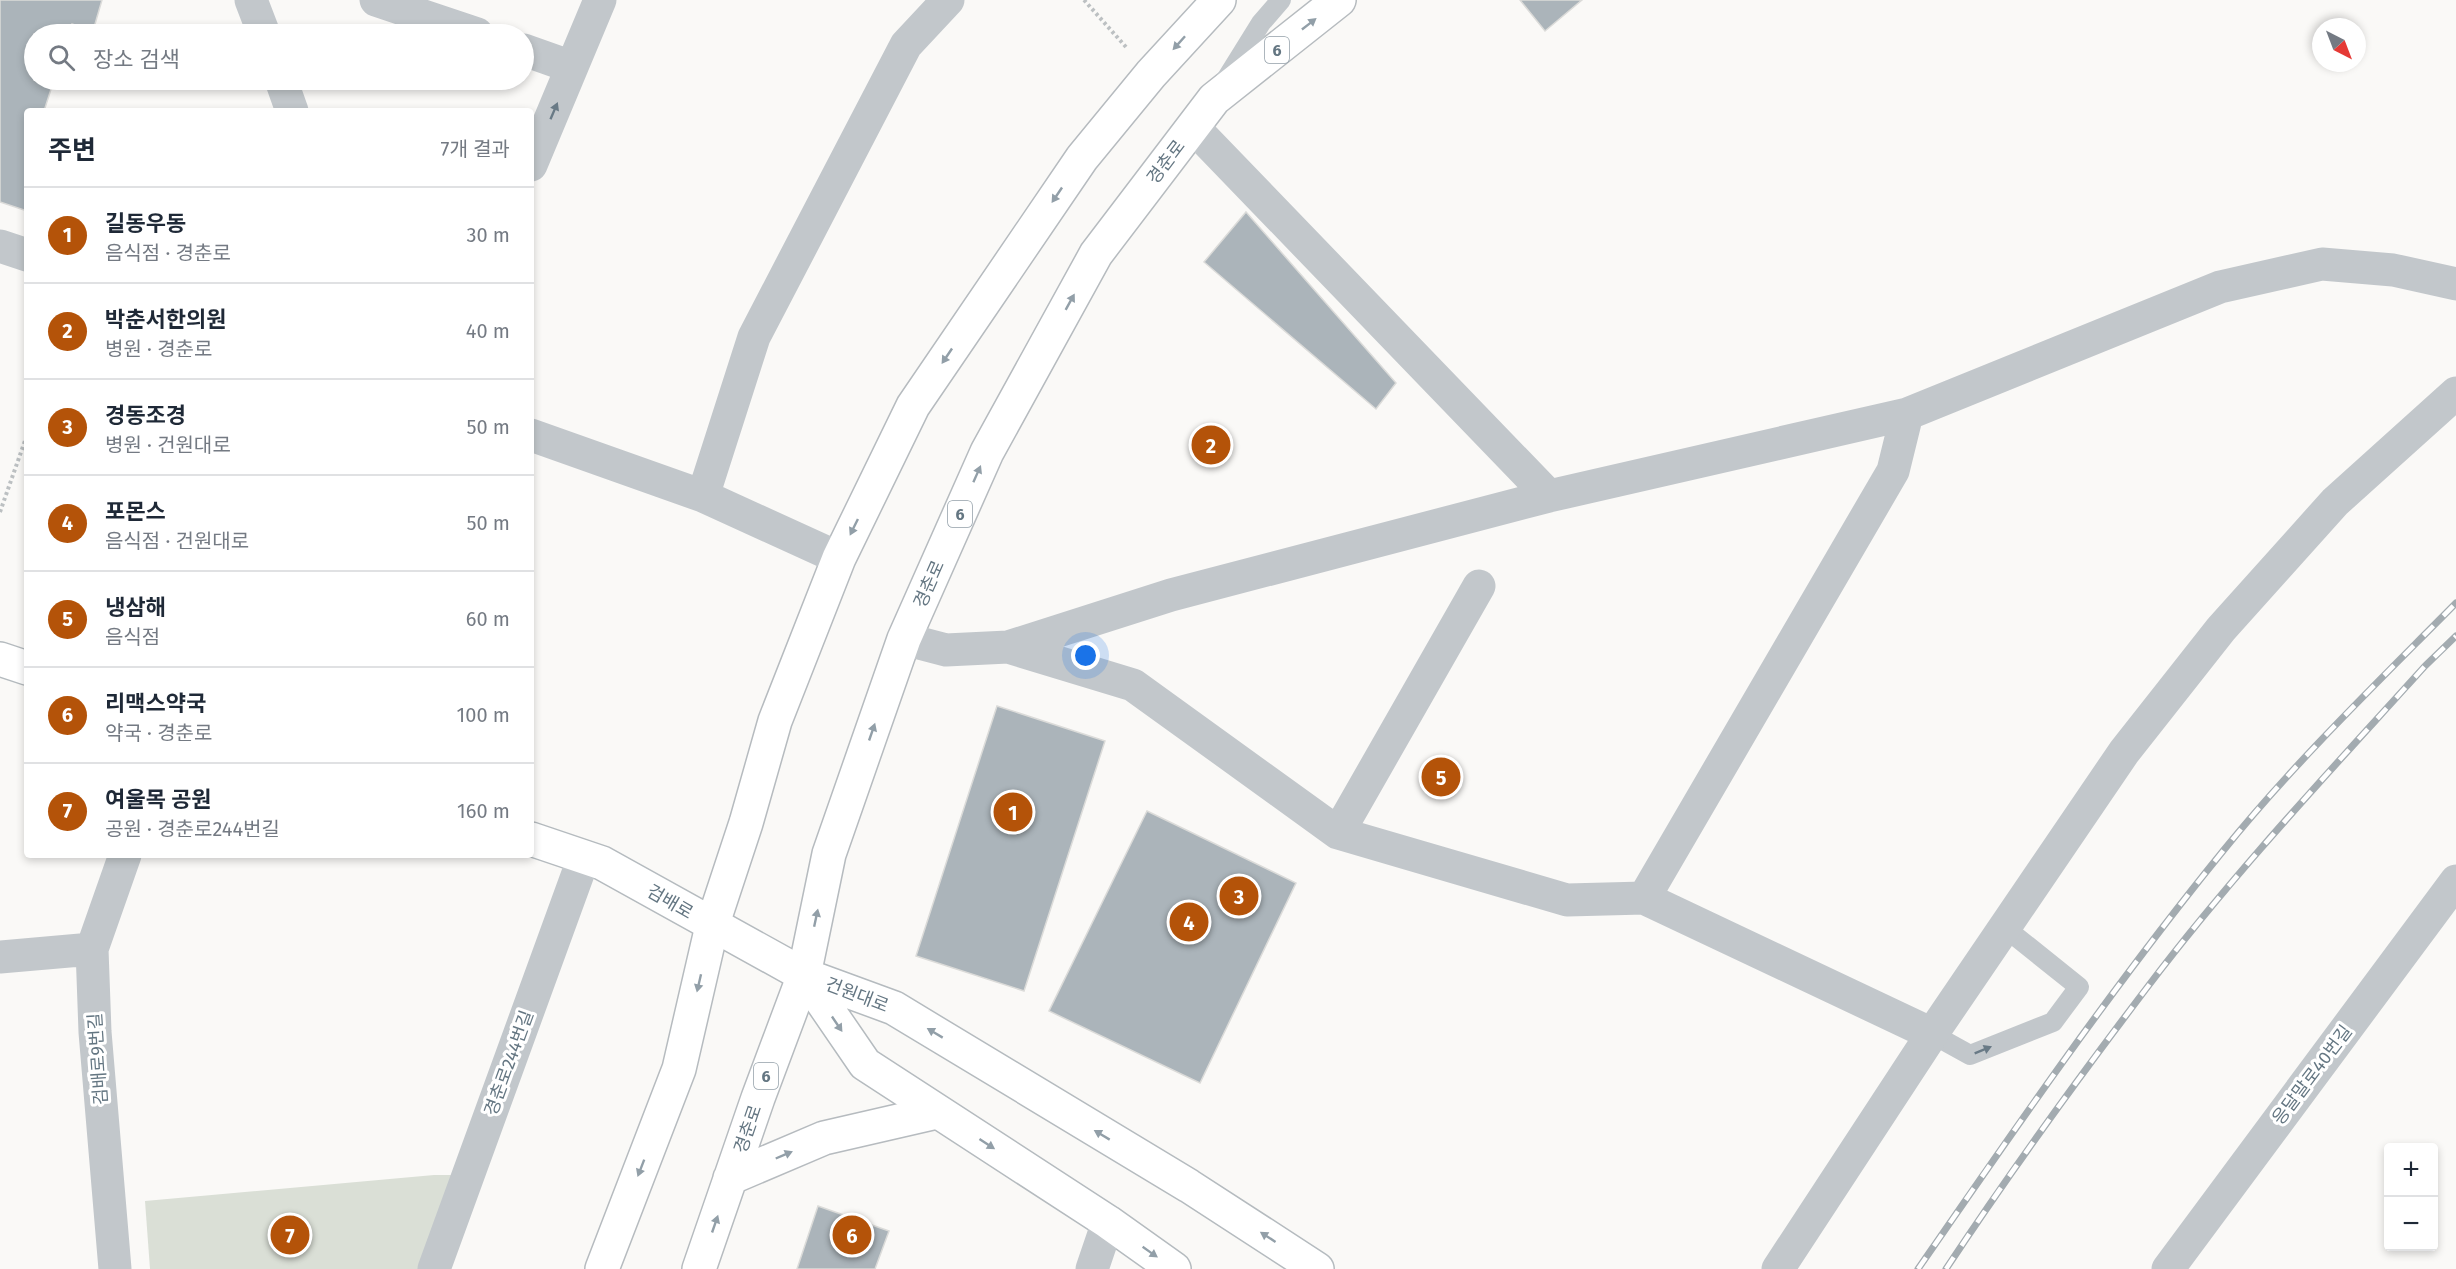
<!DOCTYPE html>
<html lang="ko">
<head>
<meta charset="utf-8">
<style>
  body { margin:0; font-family:"Fira Sans","Noto Sans KR",sans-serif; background:#f6f6f7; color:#1f2937 }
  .controls { position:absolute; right:18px; bottom:18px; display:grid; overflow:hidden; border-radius:6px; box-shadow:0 3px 9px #0003 }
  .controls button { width:54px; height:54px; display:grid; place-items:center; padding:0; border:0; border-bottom:2px solid #e0e1e3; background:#fff; color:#1f2937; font:30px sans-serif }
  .compass { position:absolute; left:2312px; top:18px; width:54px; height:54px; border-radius:50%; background:#fff; box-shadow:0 3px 9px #0003; rotate:138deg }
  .you { position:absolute; left:1086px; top:656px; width:21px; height:21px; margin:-15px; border:4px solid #fff; border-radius:50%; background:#1a73e8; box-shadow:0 0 0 9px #1a73e833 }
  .badge { display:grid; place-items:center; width:39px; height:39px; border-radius:50%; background:#b45309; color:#fff; font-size:20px; font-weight:700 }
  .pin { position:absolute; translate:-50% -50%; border:3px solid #fff; box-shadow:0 2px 6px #0006 }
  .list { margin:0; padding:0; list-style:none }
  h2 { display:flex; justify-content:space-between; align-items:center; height:78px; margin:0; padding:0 24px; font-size:26px }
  h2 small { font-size:20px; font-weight:400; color:#747a83 }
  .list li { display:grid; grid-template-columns:39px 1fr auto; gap:18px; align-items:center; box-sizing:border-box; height:96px; padding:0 24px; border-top:2px solid #e0e1e3 }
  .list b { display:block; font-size:22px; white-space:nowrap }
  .list p { margin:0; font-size:20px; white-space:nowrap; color:#747a83 }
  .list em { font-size:20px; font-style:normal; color:#747a83 }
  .icon { flex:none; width:33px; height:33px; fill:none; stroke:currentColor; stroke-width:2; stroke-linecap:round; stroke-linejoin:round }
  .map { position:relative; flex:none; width:2456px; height:1269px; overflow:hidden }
  .search { position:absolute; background:#fff; box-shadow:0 3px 9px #0003; left:24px; top:24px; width:510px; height:66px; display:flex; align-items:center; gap:15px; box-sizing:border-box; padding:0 21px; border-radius:33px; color:#747a83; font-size:22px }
  .panel { position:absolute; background:#fff; box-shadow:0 3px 9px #0003; left:24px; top:108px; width:510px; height:750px; border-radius:6px }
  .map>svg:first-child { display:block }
  .green { fill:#dadfd6 }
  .building { fill:#abb4ba; stroke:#dbdbd9; stroke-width:1.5 }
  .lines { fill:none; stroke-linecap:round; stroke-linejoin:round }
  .secondary-casing { stroke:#b5bbbf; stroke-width:36 }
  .primary-casing { stroke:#b6bbbf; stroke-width:36 }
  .path { stroke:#bcc0c2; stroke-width:4; stroke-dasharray:3 3; stroke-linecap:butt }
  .lane { stroke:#c2c7cb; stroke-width:20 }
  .street { stroke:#c2c7cb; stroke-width:33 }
  .secondary { stroke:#fff; stroke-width:33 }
  .primary { stroke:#fff; stroke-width:33 }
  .rail-casing { stroke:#a3abb0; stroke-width:7 }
  .rail { stroke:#fff; stroke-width:4.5; stroke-dasharray:14; stroke-linecap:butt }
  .oneway { fill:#929fa8 }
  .oneway2 { fill:#697a86 }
  .labels { text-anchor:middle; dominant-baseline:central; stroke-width:6; stroke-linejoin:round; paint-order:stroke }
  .shield { fill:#fff; stroke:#929fa8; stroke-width:1.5 }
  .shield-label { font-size:16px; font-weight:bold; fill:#647682 }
  .street-label { font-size:18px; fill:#647682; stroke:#fff }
</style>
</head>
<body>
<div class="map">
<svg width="2456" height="1269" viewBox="0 0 2456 1269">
  <rect width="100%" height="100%" fill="#faf9f7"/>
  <!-- green -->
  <path class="green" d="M434,1175H452L421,1269H150L145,1201Z"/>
  <!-- building -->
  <path class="building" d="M0,0H102L93,31L72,24L69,34H34V80H54L44,111H27V211L0,202Z
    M1520,0H1582L1545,31Z
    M1246,212L1396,383L1376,409L1204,262Z
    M997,706L1105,741L1024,991L916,956Z
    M1147,811L1296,883L1200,1083L1049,1011Z
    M818,1206L889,1231L875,1269H797Z"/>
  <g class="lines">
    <!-- secondary casing -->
    <g class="secondary-casing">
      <path id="secondary" d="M0,659L27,668
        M531,839L602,863L804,975L894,1008L1189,1186L1317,1269
        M804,975L865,1064L1108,1222L1174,1269"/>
    </g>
    <!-- primary casing -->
    <g class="primary-casing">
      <path id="primary" d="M730,1178L824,1138L937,1112
        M602,1269L679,1069L712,926L746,823L775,721L839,558L913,406L1082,158L1151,74L1219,0
        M699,1269L758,1098L804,975L829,854L904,639L987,452L1096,254L1214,99L1339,0"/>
    </g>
    <!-- path -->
    <path class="path" d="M1084,0L1126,47
      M0,512L27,435"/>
    <!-- lane -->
    <path class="lane" d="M1225,81L1261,23L1281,0
      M1932,1034L1970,1055L2053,1022L2079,987L2004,927"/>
    <!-- street -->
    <path class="street" d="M251,0L264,34
      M376,0L477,34
      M524,50L572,67
      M281,80L292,111
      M1193,127L1549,496
      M531,165L600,0
      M0,246L27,255
      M531,435L703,496L839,558
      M703,496L754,337L906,45L948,0
      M904,639L946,650L1008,647L1171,595L1549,496L1907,414L2220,287L2322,264L2393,270L2456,284
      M1008,647L1133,685L1338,833L1567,900L1644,898L1932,1034
      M1338,833L1479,586
      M1644,898L1893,471L1907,414
      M0,957L92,949
      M115,1269L95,1032L92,949L125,855
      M434,1269L584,857
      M1092,1269L1108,1222
      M1778,1269L1932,1034L2124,752L2221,629L2335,502L2456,393
      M2168,1269L2456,881"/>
    <!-- secondary -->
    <use href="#secondary" class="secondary"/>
    <!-- primary -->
    <use href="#primary" class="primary"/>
    <!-- rail casing -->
    <g class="rail-casing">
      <path id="rail" d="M1918,1269C2016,1127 2114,985 2223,851C2294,763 2376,684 2456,603
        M1946,1269C2010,1172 2079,1077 2149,985C2234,873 2331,770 2425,666L2456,636"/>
    </g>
    <!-- rail -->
    <use href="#rail" class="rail"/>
  </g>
  <!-- one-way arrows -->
  <defs><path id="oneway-solid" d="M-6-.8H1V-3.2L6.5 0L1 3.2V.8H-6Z" transform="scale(1.5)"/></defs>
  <g class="oneway">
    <use href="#oneway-solid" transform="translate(1309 24) rotate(-38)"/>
    <use href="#oneway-solid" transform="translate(1179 43) rotate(132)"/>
    <use href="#oneway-solid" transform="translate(1057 195) rotate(124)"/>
    <use href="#oneway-solid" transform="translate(1070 302) rotate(-61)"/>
    <use href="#oneway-solid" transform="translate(947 356) rotate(124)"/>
    <use href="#oneway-solid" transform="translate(977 474) rotate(-66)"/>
    <use href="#oneway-solid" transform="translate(854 527) rotate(116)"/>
    <use href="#oneway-solid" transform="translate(872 732) rotate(-71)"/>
    <use href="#oneway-solid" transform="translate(816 918) rotate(-78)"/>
    <use href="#oneway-solid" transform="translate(699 983) rotate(103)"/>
    <use href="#oneway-solid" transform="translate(837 1024) rotate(56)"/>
    <use href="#oneway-solid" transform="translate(935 1033) rotate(-149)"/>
    <use href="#oneway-solid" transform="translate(1102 1135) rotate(-149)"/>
    <use href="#oneway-solid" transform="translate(987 1144) rotate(33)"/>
    <use href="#oneway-solid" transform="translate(784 1155) rotate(-23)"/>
    <use href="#oneway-solid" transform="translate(641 1168) rotate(111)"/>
    <use href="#oneway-solid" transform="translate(715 1224) rotate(-71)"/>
    <use href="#oneway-solid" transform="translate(1268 1237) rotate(-147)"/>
    <use href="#oneway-solid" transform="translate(1150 1252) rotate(35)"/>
  </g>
  <g class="oneway2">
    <use href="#oneway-solid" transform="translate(554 111) rotate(-67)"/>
    <use href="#oneway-solid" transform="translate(1983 1050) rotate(-22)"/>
  </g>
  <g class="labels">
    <!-- shield labels -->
    <g class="shield">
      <rect x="1265" y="37" width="24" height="26" rx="4.5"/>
      <rect x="948" y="501" width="24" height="26" rx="4.5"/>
      <rect x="754" y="1063" width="24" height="26" rx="4.5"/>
    </g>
    <g class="shield-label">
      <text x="1277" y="50">6</text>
      <text x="960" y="514">6</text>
      <text x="766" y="1076">6</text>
    </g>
    <!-- street labels -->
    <g class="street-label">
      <text transform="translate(1166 162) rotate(-53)">경춘로</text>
      <text transform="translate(929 584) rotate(-66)">경춘로</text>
      <text transform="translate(670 902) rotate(30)">검배로</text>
      <text transform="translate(857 995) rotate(21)">건원대로</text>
      <text transform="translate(98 1059) rotate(-94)">검배로9번길</text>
      <text transform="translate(509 1063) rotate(-70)">경춘로244번길</text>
      <text transform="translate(2312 1075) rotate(-53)">응달말로40번길</text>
      <text transform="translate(748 1129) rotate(-71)">경춘로</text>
    </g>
  </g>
</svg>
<div class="controls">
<button>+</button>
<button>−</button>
</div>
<svg class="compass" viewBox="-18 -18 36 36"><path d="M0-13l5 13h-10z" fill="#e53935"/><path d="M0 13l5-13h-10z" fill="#747a83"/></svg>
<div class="you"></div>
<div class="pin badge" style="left:1013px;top:812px">1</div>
<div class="pin badge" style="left:1211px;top:445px">2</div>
<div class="pin badge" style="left:1239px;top:896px">3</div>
<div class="pin badge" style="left:1189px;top:922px">4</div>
<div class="pin badge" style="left:1441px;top:777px">5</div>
<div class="pin badge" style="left:852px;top:1235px">6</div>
<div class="pin badge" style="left:290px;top:1235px">7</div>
<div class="search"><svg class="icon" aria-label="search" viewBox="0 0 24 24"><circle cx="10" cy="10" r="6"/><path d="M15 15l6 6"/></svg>장소 검색</div>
<section class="panel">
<h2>주변<small>7개 결과</small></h2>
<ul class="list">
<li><span class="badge">1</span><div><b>길동우동</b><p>음식점 · 경춘로</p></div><em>30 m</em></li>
<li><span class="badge">2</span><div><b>박춘서한의원</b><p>병원 · 경춘로</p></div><em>40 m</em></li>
<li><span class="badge">3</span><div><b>경동조경</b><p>병원 · 건원대로</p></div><em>50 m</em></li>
<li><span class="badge">4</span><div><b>포몬스</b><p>음식점 · 건원대로</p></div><em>50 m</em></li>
<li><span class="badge">5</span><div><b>냉삼해</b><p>음식점</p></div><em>60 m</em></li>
<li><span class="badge">6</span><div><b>리맥스약국</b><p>약국 · 경춘로</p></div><em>100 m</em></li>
<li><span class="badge">7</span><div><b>여울목 공원</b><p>공원 · 경춘로244번길</p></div><em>160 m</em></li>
</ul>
</section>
</div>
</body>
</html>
